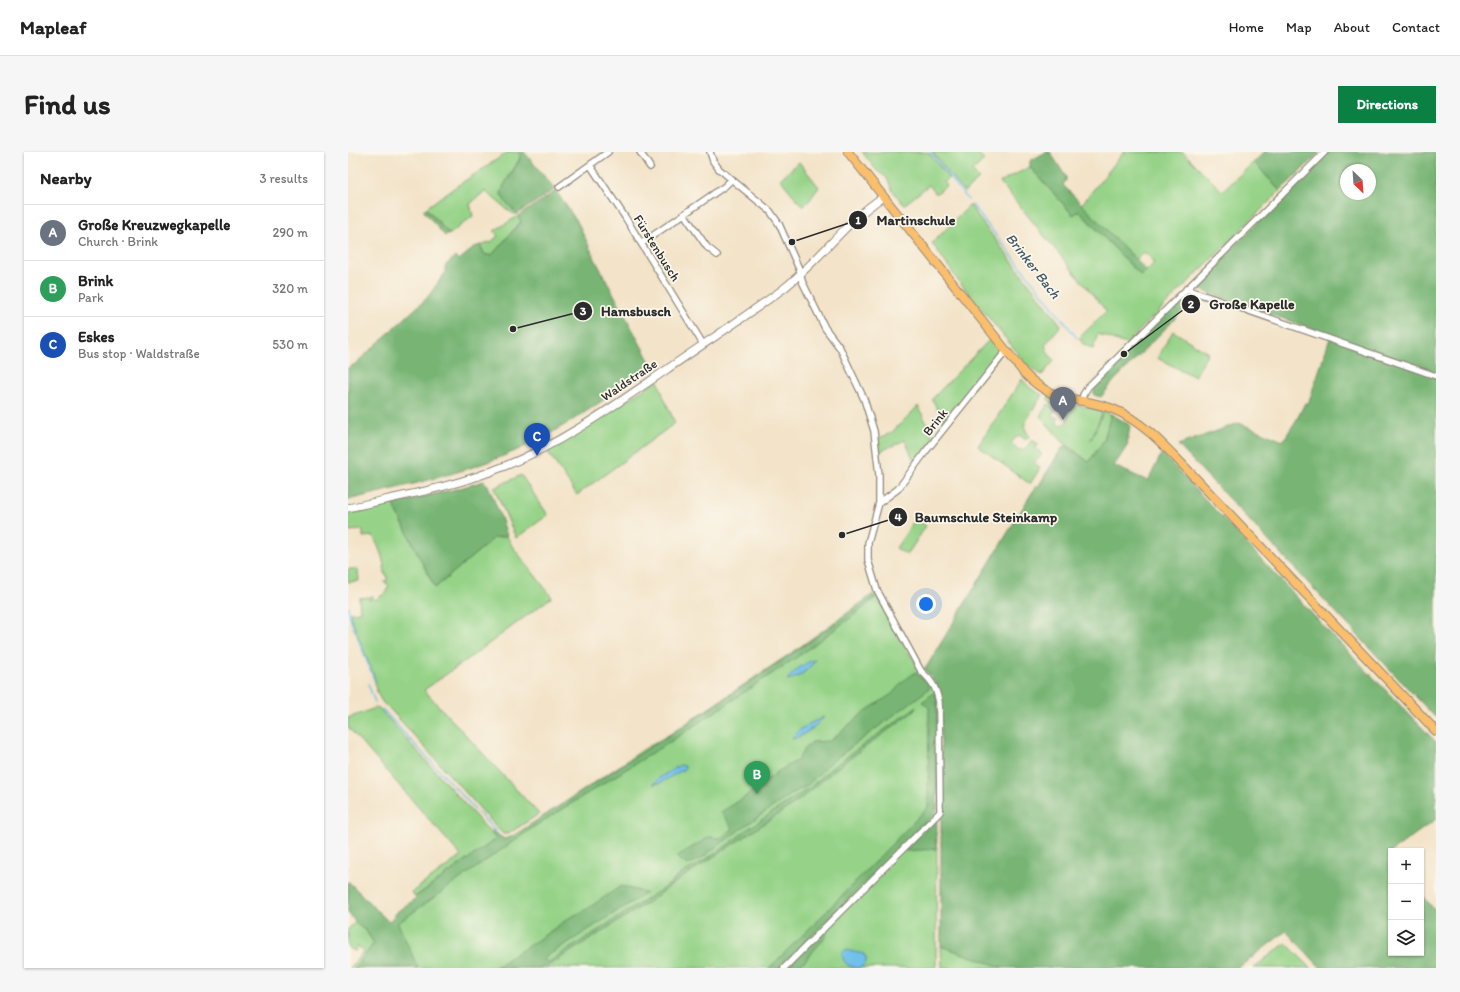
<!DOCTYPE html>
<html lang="en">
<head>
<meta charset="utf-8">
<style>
  body { margin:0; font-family:Itim,sans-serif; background:#f6f6f6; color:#222 }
  .controls { position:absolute; right:12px; bottom:12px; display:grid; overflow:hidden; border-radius:0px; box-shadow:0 1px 3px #0004 }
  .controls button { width:36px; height:36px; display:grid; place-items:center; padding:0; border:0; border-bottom:1px solid #e0e0e0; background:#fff; color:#222; font:20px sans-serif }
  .compass { position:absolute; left:992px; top:12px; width:36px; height:36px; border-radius:50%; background:#fff; box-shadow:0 1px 3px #0004; rotate:155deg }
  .you { position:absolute; left:578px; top:452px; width:14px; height:14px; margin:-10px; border:3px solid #fff; border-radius:50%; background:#1a73e8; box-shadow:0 0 0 6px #1a73e833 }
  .badge { display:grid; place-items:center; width:26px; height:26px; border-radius:50%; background:#0b8043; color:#fff; font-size:13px; font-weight:700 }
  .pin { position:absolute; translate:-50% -33px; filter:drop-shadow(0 1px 2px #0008) }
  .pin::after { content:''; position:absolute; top:21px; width:14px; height:12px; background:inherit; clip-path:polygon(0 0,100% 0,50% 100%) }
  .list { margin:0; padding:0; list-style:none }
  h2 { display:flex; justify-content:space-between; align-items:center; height:52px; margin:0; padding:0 16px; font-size:17px }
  h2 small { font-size:13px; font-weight:400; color:#767676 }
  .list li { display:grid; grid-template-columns:26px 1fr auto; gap:12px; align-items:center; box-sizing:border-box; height:56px; padding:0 16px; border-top:1px solid #e0e0e0 }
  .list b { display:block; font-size:15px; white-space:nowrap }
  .list p { margin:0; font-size:13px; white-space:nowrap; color:#767676 }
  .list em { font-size:13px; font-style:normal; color:#767676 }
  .icon { flex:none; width:22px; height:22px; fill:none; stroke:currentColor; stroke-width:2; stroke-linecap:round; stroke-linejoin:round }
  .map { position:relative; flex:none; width:1088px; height:816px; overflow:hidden; border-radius:0px }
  header { display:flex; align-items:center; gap:24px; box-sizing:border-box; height:56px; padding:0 20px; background:#fff; border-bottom:1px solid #e0e0e0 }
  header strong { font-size:19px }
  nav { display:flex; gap:22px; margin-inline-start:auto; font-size:14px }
  .intro { display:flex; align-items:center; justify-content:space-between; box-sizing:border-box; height:96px; padding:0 24px }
  h1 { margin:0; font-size:28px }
  .button { padding:10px 18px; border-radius:0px; background:#0b8043; color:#fff; font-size:14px; font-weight:700 }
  main { display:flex; gap:24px; padding:0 24px }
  aside { flex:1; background:#fff; border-radius:0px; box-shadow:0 1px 3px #0004 }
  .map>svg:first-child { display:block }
  .green { fill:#96d388; stroke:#607f5a }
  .forest { fill:#78b574; stroke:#527050; fill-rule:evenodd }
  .water { fill:#71c0eb; stroke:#4e768b }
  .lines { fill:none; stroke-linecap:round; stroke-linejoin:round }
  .stream { stroke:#71c0eb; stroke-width:1.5 }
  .minor-casing { stroke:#8f877a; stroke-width:8 }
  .tertiary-casing { stroke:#8f877a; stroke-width:9 }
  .primary-casing { stroke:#8f877a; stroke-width:10 }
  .minor { stroke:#fff; stroke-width:5.5 }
  .tertiary { stroke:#fff; stroke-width:7 }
  .primary { stroke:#fabe6d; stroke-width:8 }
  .labels { text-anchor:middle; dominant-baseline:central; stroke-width:3.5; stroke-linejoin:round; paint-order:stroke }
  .street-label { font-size:13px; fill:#2b2b2b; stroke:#fbf7ec }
  .water-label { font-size:14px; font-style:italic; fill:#405865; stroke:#fbf7ec }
  .leader { fill:none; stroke:#2b2b2b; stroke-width:1.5 }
  .callout-dot { fill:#2b2b2b; stroke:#fbf7ec; stroke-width:1.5 }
  .mark-label { font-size:12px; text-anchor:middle; font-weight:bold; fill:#fff }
  .callout-label { font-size:14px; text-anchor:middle; font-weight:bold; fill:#2b2b2b; stroke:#fbf7ec; stroke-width:3.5; stroke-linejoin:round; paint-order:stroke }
</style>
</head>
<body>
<header>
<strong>Mapleaf</strong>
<nav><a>Home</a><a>Map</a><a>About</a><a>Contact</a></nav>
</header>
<div class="intro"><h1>Find us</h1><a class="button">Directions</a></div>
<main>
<aside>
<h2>Nearby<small>3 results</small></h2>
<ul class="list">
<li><span class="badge" style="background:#6b7280">A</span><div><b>Große Kreuzwegkapelle</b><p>Church · Brink</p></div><em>290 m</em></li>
<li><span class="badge" style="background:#2e9e5b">B</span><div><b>Brink</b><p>Park</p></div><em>320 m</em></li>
<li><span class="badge" style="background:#1a4fb4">C</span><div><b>Eskes</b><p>Bus stop · Waldstraße</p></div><em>530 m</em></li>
</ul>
</aside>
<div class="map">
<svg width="1088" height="816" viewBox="0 0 1088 816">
  <rect width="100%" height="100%" fill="#fbf7ec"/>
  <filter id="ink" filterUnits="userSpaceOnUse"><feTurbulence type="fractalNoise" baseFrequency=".025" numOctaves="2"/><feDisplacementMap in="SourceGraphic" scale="8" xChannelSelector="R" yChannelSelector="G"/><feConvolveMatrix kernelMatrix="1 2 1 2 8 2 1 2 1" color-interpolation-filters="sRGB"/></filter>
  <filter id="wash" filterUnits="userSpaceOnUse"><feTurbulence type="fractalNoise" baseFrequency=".012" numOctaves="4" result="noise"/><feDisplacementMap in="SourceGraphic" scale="16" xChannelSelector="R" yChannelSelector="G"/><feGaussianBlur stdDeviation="0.9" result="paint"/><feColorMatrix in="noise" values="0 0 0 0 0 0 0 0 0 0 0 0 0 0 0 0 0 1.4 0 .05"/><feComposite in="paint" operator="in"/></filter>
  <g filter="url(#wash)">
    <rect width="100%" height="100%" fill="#f3e3c8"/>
    <!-- green -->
    <path class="green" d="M160,0H171L172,6L156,33L153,42L157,49L169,62H166L161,59L137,39L122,52L125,64L102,82H101L78,56L94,44Z
      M514,0H580L601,26L596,30L599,33L588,42L581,33L556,53L544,38L540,28L537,24L529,19Z
      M584,0H629L636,8L624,19L631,27L616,40Z
      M776,0H835L874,39L906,10L932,39L778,192L750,182L745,197L735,192L731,186L758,159L652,30L682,15L725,63L731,59L793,124L806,111L797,100L788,107L733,53Z
      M451,10L471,35L461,49L455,55L432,27Z
      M622,53L630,65L713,173L697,193L700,201L706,209L694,223L680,214L663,193L609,127L584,91Z
      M170,64L173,69L144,103H137L132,93H136L140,90L142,91L150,84L146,79Z
      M825,179L860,201L847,225L809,206Z
      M642,187L653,201L597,272L584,247Z
      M674,227L681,235L694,243L677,271V276L681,285L678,288L671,283L663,291L671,298L677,297L684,288L690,292L688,296L694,303L686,311L692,316L682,332L630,294Z
      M310,228L316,246L327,271L229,343L199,299L220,287Z
      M703,244L721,251L755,259L743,288L756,259L763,262L756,288L741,310L714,289L692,264L700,252L708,259L704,262V264L710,266L709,271L711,273L716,272L719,270V266L721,264L717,258L708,256L699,247Z
      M570,254L586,286L569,308L565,307L557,288L531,300L529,287L543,281Z
      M173,323L200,363L168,386L146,336Z
      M45,352L87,436L146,386L159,384L164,394L204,445L120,507L76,538L191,662L160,682H155L42,557C33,552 29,541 26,531L28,530L4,469L2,461L12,460L11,446L21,445V448H23L22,445L24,443L27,448L39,440L38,438L41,435L39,431L37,432L36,429H39V423H37C36,408 32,397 25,384L15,385V378L0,379V362Z
      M568,366L578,374L559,403L548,396Z
      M0,417H10L11,429L0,430Z
      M528,440L544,475L567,510L590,541L588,816H15L51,767L202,661L296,597L324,581L449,497Z
      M30,555L148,687L67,745L64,740L113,704L0,575V566Z
      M7,771L18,779L26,791L7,816H2L16,799L10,794L7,799L0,796V777Z
      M938,791L963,816H905Z
      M593,794L656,816H594Z"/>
    <!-- forest -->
    <path class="forest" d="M171,0H176L207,37L169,62L157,49L153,42L156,33L170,11L172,6Z
      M698,0H702L718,25V28L715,33L798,118L793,124L731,59L725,63L682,15V9Z
      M916,0H972L932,39L906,10Z
      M981,0H1088V566L830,293L891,271L935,289L949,267L957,251L960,252L983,183L844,135ZM998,18H1022V42H998Z
      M208,39L230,71L247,107L304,214C267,240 230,267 190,288C131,319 64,332 0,348V216L7,212L79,146L97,121V116L98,113L107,105L111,108L127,95L132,93L137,103H144L173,70L170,64Z
      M78,56L101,82H102L97,84L75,58Z
      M836,143L847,146L766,229L753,245L746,243V234Z
      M763,262L782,273L779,294L766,314L800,329L814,301L982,481L1088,590V667L1040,702L1043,705V801H1073V741L1088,760V816H973L938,779L890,816H656L593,794V546L588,532L576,516L579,514L688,334L690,335L712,299L717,293L741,310L756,288Z
      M136,329L140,333L155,371L159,384L146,386L87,436L45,352L112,336Z
      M526,444L527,446L513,458L452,503L322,590L187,674L50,771L70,816H7L26,791L18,779L7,771V769L0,761V729L41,770L50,759L68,746L67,745L148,687L143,678L156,687L163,685C285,606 408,529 526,444Z
      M568,520C573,528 578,526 582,536L482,611L459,634L447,640L394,676L352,707L339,713L328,705L361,685L372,686L385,677L373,660L394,647L432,618L450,608L456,597L464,590L482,589L516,560L544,542L555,529Z
      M587,540L589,549V655L584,664L431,816H421L467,771L580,655L581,555L574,550Z
      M568,555L566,559L489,616L461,640L443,654L335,725L302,749L200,814L196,813L192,816H146L194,785L221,766L239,757L273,734L298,741L196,806L199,811L325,730L327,726C351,711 377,697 398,678L461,636L486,614Z
      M587,668L588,697L557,699Z
      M476,779L478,780V784L456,810L448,816H439Z"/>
    <!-- water -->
    <path class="water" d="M468,507C461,517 452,526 439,528C447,518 456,511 468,507Z
      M476,565C467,575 456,584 444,587C450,576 465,570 476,565Z
      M332,613L337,614L336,617L312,631L305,632L311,626Z
      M497,798L516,802L518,806V810L513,816C503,816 495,813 494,801Z"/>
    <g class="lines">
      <!-- stream -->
      <path class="stream" d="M582,0L620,48
        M624,53L729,186
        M0,455L3,469L7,479
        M9,484L27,530
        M20,532L27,550
        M34,557L149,681"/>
    </g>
  </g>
  <g filter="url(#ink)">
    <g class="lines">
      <!-- minor casing -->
      <g class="minor-casing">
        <path id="minor" d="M292,0L302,15
          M362,0L365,9L371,17L422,59L431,72L452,119L454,129L477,176L492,196L516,247L526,279L531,323V351L520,391V408L529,438L573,519C584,529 588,535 591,550L592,660L436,816
          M242,13L277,65L355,192
          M211,35L260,0
          M336,62L359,95L369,103
          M294,91L377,34L384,27
          M838,137L1088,224
          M734,248L735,243L740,235L977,0
          M531,351L550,337L578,299L658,199"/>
      </g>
      <!-- tertiary casing -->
      <g class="tertiary-casing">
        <path id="tertiary" d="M0,356C53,344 107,335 157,314C216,290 267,253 318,218C357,191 397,165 435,137C471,109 497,70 535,45"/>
      </g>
      <!-- primary casing -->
      <g class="primary-casing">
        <path id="primary" d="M500,0L676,221C684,229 692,236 703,241C723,249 745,249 765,257C792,268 814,291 834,312L1088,579"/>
      </g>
      <!-- minor -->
      <use href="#minor" class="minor"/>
      <!-- tertiary -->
      <use href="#tertiary" class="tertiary"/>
      <!-- primary -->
      <use href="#primary" class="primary"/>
    </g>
  </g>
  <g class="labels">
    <!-- street labels -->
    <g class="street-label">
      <text transform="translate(309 96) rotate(58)">Fürstenbusch</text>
      <text transform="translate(281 228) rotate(-34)">Waldstraße</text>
      <text transform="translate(587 270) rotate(-51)">Brink</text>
    </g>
    <!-- water labels -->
    <g class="water-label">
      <text transform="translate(685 114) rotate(52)">Brinker Bach</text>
    </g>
  </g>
  <!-- callouts -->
  <path class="leader" d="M444 90L510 68M776 202L843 152M165 177L235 159M494 383L550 365"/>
  <g class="callout-dot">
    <circle cx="444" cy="90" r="4"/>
    <circle cx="776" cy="202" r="4"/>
    <circle cx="165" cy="177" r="4"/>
    <circle cx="494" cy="383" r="4"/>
    <circle cx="510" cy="68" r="10"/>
    <circle cx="843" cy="152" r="10"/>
    <circle cx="235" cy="159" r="10"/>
    <circle cx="550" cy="365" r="10"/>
  </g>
  <g class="mark-label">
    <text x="510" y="72">1</text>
    <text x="843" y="156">2</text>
    <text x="235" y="163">3</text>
    <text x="550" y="369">4</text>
  </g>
  <g class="callout-label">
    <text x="568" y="73">Martinschule</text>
    <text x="904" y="157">Große Kapelle</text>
    <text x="288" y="164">Hamsbusch</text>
    <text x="638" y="370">Baumschule Steinkamp</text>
  </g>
</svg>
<div class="controls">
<button>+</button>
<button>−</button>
<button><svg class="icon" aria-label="layers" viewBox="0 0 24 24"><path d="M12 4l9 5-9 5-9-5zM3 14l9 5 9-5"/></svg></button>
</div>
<svg class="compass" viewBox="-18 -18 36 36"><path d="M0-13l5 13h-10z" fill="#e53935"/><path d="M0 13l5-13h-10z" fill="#767676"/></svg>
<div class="you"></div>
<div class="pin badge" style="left:715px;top:268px;background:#6b7280">A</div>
<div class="pin badge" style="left:409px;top:642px;background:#2e9e5b">B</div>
<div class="pin badge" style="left:189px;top:304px;background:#1a4fb4">C</div>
</div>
</main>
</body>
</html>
